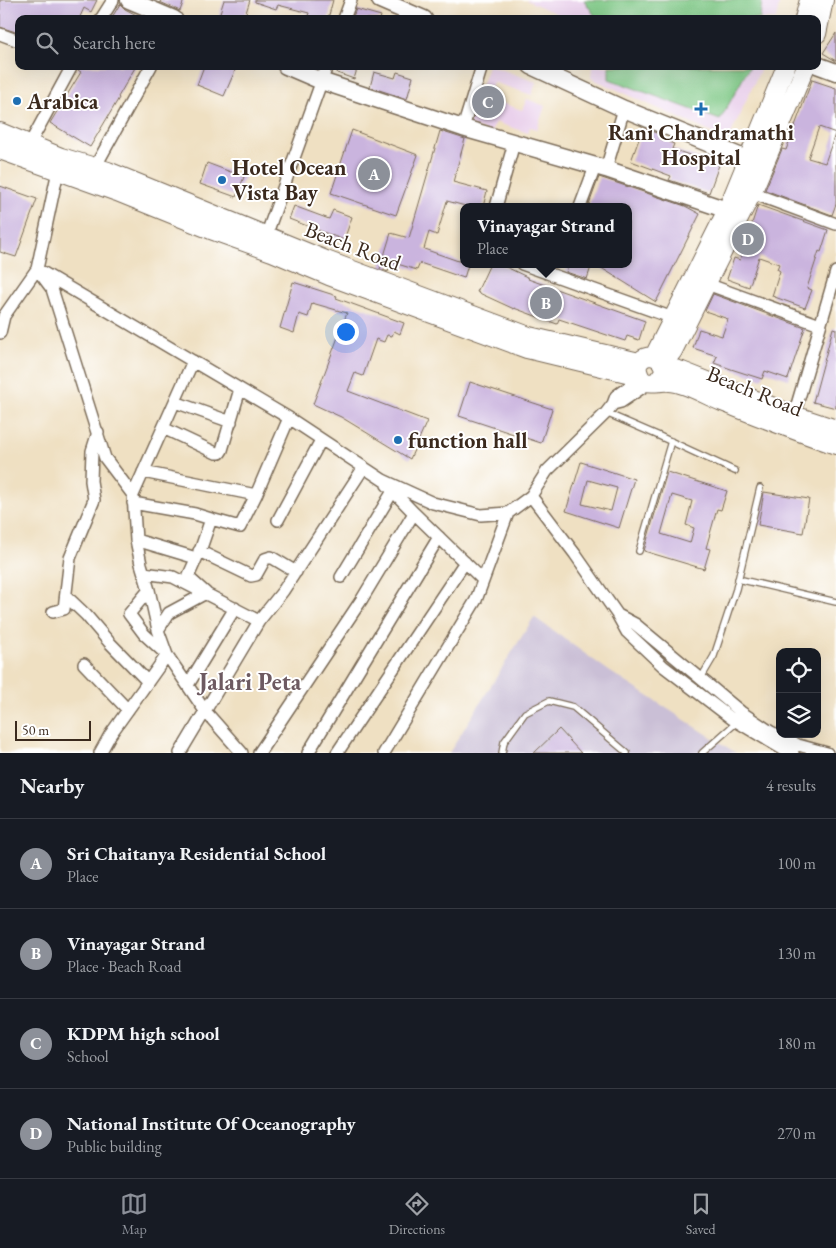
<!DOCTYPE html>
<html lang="en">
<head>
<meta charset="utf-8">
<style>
  body { margin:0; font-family:"EB Garamond",serif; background:#20242c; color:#f1f3f6 }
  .controls { position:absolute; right:15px; bottom:15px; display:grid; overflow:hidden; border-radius:10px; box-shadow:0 5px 20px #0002 }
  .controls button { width:45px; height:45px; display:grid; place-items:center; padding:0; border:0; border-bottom:1px solid #363941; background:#171b24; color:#f1f3f6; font:25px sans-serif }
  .scale { position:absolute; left:15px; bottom:12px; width:76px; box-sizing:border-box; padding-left:5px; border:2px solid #3b2a1e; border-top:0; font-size:14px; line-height:18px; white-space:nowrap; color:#3b2a1e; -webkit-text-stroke:4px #fff; paint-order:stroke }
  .you { position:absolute; left:345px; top:331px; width:18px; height:18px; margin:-12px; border:4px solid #fff; border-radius:50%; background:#1a73e8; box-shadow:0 0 0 8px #1a73e833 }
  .badge { display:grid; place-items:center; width:32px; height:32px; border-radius:50%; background:#8c9099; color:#fff; font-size:16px; font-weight:700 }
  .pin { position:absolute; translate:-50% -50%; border:2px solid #fff; box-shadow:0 1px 5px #0006 }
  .popup { position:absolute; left:460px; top:203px; width:172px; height:65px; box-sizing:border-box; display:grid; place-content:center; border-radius:10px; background:#171b24; filter:drop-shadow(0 1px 4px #0005); font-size:16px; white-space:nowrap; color:#9ea1a6 }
  .popup b { font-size:19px; color:#f1f3f6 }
  .popup::after { content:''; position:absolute; left:50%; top:100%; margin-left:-10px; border:10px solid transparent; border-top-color:#171b24 }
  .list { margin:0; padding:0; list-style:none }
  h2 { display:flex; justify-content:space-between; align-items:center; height:65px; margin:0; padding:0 20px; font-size:21px }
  h2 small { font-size:16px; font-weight:400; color:#9ea1a6 }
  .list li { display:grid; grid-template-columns:32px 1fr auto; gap:15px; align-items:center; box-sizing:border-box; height:90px; padding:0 20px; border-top:1px solid #363941 }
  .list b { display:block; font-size:19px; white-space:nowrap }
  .list p { margin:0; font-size:16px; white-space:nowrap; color:#9ea1a6 }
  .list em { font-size:16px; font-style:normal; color:#9ea1a6 }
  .icon { flex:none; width:28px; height:28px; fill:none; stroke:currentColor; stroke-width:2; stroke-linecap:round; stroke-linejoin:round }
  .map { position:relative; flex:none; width:836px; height:753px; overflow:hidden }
  .search { position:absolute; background:#171b24; box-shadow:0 5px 20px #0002; left:15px; right:15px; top:15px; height:55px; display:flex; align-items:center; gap:12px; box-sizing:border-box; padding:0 18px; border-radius:10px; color:#9ea1a6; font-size:19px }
  .sheet { height:425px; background:#171b24 }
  nav { display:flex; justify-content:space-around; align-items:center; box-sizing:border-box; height:70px; border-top:1px solid #363941; background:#171b24; font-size:14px; color:#9ea1a6 }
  nav a { display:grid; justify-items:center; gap:2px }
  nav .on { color:#8c9099 }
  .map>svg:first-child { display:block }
  .built { fill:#ead1ec }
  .industrial { fill:#cabfd6 }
  .green { fill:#7dc784; stroke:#5c7851 }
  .building { fill:#cab4de; fill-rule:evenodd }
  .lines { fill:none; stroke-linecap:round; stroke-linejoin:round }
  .lane-casing { stroke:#7a6a57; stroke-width:8 }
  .street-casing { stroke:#7a6a57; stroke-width:14 }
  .secondary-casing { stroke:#7a6a57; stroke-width:19 }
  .primary-casing { stroke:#7a6a57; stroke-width:20 }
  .lane { stroke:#fff; stroke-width:5.5 }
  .street { stroke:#fff; stroke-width:11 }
  .secondary { stroke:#fff; stroke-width:16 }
  .primary { stroke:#fff; stroke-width:18 }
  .poi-dot { fill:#1f6fb2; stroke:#fff; stroke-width:2 }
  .labels { text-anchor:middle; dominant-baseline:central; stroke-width:4; stroke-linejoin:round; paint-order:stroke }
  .poi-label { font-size:22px; font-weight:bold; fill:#3b2a1e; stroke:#fff; text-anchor:start }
  .street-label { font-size:22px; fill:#3b2a1e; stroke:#fff }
  .neighbourhood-label { font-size:24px; font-weight:bold; fill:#6d5a61; stroke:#fff }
</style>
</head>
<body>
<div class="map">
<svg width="836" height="753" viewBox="0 0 836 753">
  <rect width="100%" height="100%" fill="#fff"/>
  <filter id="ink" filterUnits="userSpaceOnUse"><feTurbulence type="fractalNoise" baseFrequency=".02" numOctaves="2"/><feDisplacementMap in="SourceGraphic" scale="10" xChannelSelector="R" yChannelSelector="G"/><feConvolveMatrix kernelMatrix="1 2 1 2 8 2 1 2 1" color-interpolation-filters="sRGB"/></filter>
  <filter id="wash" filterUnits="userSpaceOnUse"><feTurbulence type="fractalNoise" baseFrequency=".0096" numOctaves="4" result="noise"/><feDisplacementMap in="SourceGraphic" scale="20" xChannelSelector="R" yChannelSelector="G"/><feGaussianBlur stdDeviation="1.12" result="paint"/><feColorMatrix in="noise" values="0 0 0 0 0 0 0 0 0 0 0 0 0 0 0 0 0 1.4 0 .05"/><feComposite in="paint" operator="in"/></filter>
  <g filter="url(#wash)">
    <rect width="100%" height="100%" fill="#efe0c2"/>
    <!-- built -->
    <path class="built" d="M526,0H780L776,19H568Z
      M488,66H492L536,82L532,95L493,82L487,98L522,110L527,99L545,106L537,129L530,127L528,133L495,122L491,133L468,125Z
      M592,66H762L728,140L591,78Z"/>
    <!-- industrial -->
    <path class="industrial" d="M534,617L609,671L736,753H449Z"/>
    <!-- green -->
    <path class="green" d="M584,0H762L760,19H597Z
      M609,66H750L720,120L609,79Z"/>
    <g id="blocks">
      <!-- building -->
      <path class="building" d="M0,0H97L91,12L84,8L79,19H19V33L0,27Z
        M161,0H184L180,11L160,2Z
        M224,0H250L244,19H218Z
        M255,0H333L328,19H307L309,13L278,5L276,9L255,2Z
        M120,4L125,9L144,19H111Z
        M356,9L381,16L380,19H352Z
        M836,33V61L823,53Z
        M79,66H136L118,97L119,98L90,147L50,123L81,72L78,70Z
        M204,66H237L224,96L197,85Z
        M340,66H358L354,79L337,73Z
        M374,72L395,78L397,72L413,77L407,99L370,87Z
        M812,80L836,88V133L819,127L808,158L825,163L835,134H836V204L832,215L765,190L782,149L786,150Z
        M643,128L662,135L661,139L674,144L672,149L719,165L709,193L669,180L671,176L631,161Z
        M352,130L418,155L396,215L331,193Z
        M440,131L465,139L453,182L487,191L483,207H469L447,201L437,235L429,232L424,249L464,263V264L468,265L464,278L420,263L417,270L391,262L388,272L380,269L391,233L409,238Z
        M207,163L244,177L236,197L200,184Z
        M599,177L685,206L700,214L656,302L595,264H628V207H588Z
        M0,186L37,199L16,257L0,252Z
        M758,205L828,230L821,252L819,251L807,288L812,290L805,308L772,296L780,271L777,269L779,264L759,257L749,287L727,279L734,258L740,260Z
        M294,206L329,219L333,210L352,217L344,240L289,219Z
        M490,264H500L529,278L528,279L645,321L639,340L627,336L625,341L559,319L557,324L514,308V309L477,292Z
        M569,264H592L587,279L566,272Z
        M293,282L337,296L336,298L404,323L400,334L394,331L392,336L387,335L384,342L376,339L363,376L355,373L348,391L427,421L410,459L341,417L313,404L347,313L312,303L308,317L299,314L294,333L280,328Z
        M713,294L805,328L788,379L765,371L762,379L731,369L714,363L717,356L693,348L699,329L722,336L728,319L705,311Z
        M833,328L836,329V408L813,402Z
        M470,382L552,409L541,443L459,416Z
        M581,462L634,479L619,528L566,511ZM588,480L617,488L611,511L582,504Z
        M667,472L727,491L721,510L717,509L706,548L710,549L704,569L644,551ZM672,495L692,501L686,525L694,528L690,543L661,534Z
        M764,492L809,499L803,533L758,525Z
        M559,729L581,753H534Z"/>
    </g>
  </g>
  <g filter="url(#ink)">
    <use href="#blocks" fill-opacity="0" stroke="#7a6a57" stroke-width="1"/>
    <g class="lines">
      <!-- lane casing -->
      <g class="lane-casing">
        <path id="lane" d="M606,413L657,435L735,471
          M639,551L671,441
          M738,579L836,602
          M701,678L714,656L736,589L760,488
          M502,753L504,742L525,713L549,701L573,707L627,753
          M702,753L737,722"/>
      </g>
      <!-- street casing -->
      <g class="street-casing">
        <path id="street" d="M101,19L113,0
          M344,19L351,0
          M0,34L19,41
          M463,128L482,66
          M34,136L72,66
          M99,160L151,66
          M59,166L37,269L289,418L383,480L433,503L481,515L508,513L531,496L547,471L606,413L613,404L616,396L641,378
          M606,169L624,109
          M752,193L836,224
          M496,207L514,143
          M580,207L595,167
          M266,236L327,66
          M522,264L673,318
          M707,284L820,325
          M0,333L4,316L37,269L52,289L105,458L133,495L193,361
          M175,402L231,422
          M613,404L621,402L649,383
          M794,415L836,272
          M163,428L216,453H220L222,450L240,389
          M143,472L256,495
          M531,496L575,554L617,614L627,632L663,666L731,718L786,751L793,753
          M133,503L195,514L211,519
          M414,513L483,580
          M278,520L321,440
          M136,540L196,558
          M199,551L251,576L256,575L265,559L271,557L296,572
          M144,573L173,577L259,621
          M341,577L393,491
          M149,590L129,614L144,634L167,655L205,711L242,753
          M66,596L86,615L109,642L148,682
          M53,612L64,609L70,558L94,500L91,481L92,451L98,432
          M618,615L635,624L741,712L771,732L798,745L827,753
          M158,630L169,613L206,593L188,577L201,548L211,519L240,527L256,495L289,418
          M84,664L128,710
          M188,685L235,608
          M100,753L110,735L167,655L158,630L149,590L141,564L136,540L133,495
          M180,753L259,621L283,591L364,467
          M259,753L362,599L414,513L387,485
          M308,753L439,537
          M337,753L465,562
          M384,753L476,600L508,513"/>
      </g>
      <!-- secondary casing -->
      <g class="secondary-casing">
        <path id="secondary" d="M129,0L174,19
          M380,0L424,19
          M817,65L836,72
          M286,66L321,81L463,128L606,169L727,210
          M531,66L624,109L749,160"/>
      </g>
      <!-- primary casing -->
      <g class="primary-casing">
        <path id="primary" d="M804,19L809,0
          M817,34L824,0
          M0,132L61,157L108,171L326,260L529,336L639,362
          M0,150L117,192L211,230L272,252L329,276L527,349L639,376
          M654,356L727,210L786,66
          M663,364L673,351L752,193L806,66
          M664,366L682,371L794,415L836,429
          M657,381L664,372C663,347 631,355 639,374C640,378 643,381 646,382C652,384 663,381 669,382C684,382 707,396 722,402C760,417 797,432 836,445"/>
      </g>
      <!-- lane -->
      <use href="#lane" class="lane"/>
      <!-- street -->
      <use href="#street" class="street"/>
      <!-- secondary -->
      <use href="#secondary" class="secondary"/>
      <!-- primary -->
      <use href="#primary" class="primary"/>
    </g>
  </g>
  <!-- markers -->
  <g class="poi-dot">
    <circle cx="17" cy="101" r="5"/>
    <path d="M698.5 101.5h5v5h5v5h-5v5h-5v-5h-5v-5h5z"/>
    <circle cx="222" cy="180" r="5"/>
    <circle cx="398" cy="440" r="5"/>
  </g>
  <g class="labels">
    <!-- poi labels -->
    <g class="poi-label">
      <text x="27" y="101">Arabica</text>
      <text x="701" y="132" text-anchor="middle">Rani Chandramathi<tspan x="701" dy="25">Hospital</tspan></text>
      <text x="232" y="167">Hotel Ocean<tspan x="232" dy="25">Vista Bay</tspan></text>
      <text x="408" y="440">function hall</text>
    </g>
    <!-- street labels -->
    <g class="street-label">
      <text transform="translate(353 246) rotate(21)">Beach Road</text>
      <text transform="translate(755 391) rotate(22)">Beach Road</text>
    </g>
    <!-- neighbourhood labels -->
    <g class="neighbourhood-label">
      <text x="250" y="681">Jalari Peta</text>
    </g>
  </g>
</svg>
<div class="controls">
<button><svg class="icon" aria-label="locate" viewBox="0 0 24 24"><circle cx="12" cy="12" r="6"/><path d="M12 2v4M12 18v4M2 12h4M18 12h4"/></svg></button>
<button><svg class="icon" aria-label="layers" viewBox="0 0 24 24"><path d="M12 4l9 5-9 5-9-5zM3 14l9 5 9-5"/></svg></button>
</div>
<div class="scale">50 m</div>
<div class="you"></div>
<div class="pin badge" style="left:374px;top:174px">A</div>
<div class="pin badge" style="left:546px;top:303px">B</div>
<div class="popup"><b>Vinayagar Strand</b>Place</div>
<div class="pin badge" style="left:488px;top:102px">C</div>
<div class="pin badge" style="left:748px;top:239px">D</div>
<div class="search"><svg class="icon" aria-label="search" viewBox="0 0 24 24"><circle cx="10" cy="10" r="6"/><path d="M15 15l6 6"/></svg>Search here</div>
</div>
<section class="sheet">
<h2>Nearby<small>4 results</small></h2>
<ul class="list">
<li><span class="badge">A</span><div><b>Sri Chaitanya Residential School</b><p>Place</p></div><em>100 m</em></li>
<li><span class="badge">B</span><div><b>Vinayagar Strand</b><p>Place · Beach Road</p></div><em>130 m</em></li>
<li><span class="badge">C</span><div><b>KDPM high school</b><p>School</p></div><em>180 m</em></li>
<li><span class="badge">D</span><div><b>National Institute Of Oceanography</b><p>Public building</p></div><em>270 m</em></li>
</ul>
</section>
<nav>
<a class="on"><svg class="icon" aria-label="map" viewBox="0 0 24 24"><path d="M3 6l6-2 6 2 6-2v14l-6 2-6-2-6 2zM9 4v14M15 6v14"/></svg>Map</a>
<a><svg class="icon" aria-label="directions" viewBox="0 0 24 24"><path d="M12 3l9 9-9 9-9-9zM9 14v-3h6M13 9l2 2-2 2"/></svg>Directions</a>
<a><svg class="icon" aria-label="saved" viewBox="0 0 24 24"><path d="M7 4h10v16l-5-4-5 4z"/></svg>Saved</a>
</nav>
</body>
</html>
